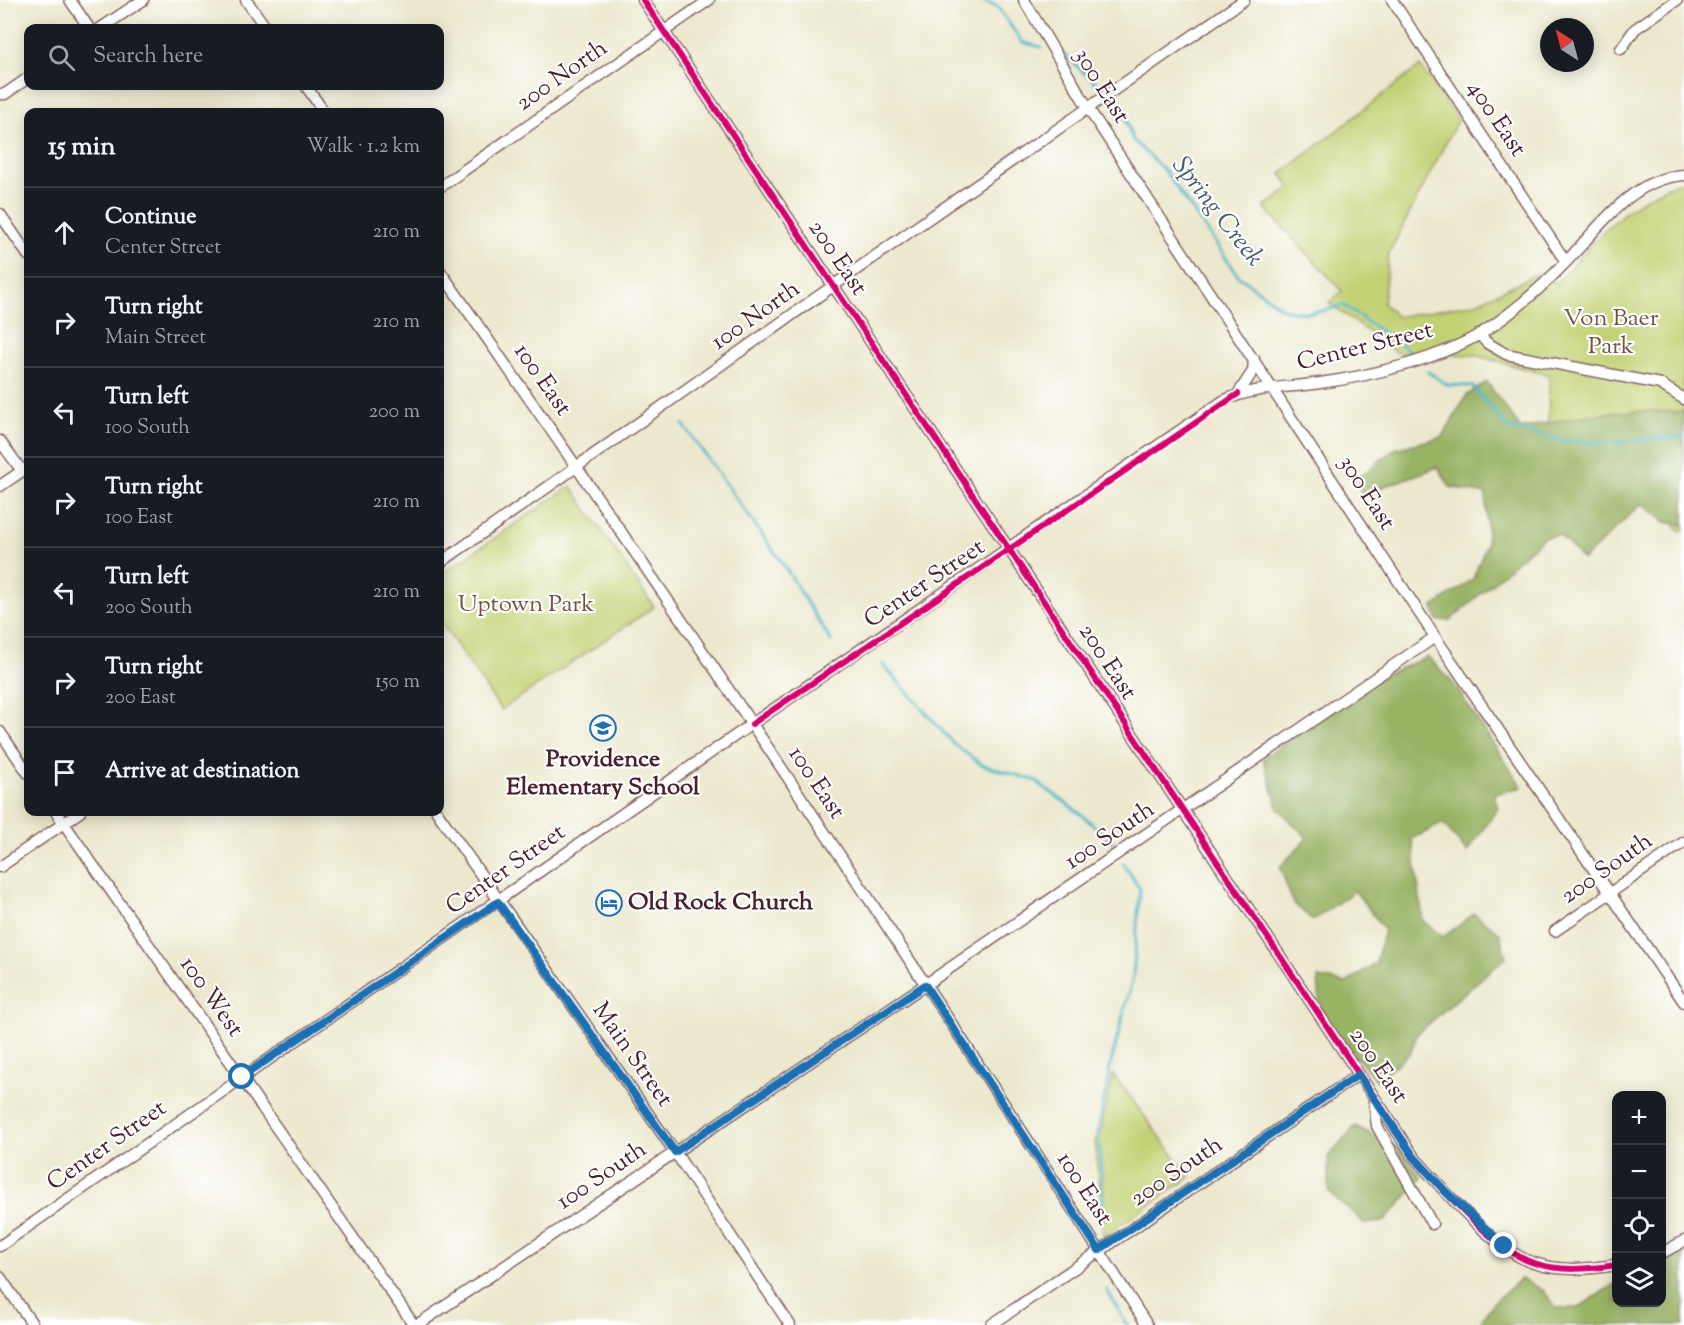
<!DOCTYPE html>
<html lang="en">
<head>
<meta charset="utf-8">
<style>
  body { margin:0; font-family:"Sorts Mill Goudy",serif; background:#20242c; color:#f1f3f6 }
  .controls { position:absolute; right:18px; bottom:18px; display:grid; overflow:hidden; border-radius:12px; box-shadow:0 3px 15px #0003 }
  .controls button { width:54px; height:54px; display:grid; place-items:center; padding:0; border:0; border-bottom:2px solid #363941; background:#171b24; color:#f1f3f6; font:30px sans-serif }
  .compass { position:absolute; left:1540px; top:18px; width:54px; height:54px; border-radius:50%; background:#171b24; box-shadow:0 3px 15px #0003; rotate:324deg }
  .stop { position:absolute; width:18px; height:18px; margin:-14px; border:4px solid #1f6fb2; border-radius:50%; background:#fff }
  .stop.end { background:#1f6fb2; border-color:#fff; box-shadow:0 2px 6px #0008 }
  .list { margin:0; padding:0; list-style:none }
  h2 { display:flex; justify-content:space-between; align-items:center; height:78px; margin:0; padding:0 24px; font-size:26px }
  h2 small { font-size:20px; font-weight:400; color:#9ea1a6 }
  .list li { display:grid; grid-template-columns:39px 1fr auto; gap:18px; align-items:center; box-sizing:border-box; height:90px; padding:0 24px; border-top:2px solid #363941 }
  .list b { display:block; font-size:22px; white-space:nowrap }
  .list p { margin:0; font-size:20px; white-space:nowrap; color:#9ea1a6 }
  .list em { font-size:20px; font-style:normal; color:#9ea1a6 }
  .icon { flex:none; width:33px; height:33px; fill:none; stroke:currentColor; stroke-width:2; stroke-linecap:round; stroke-linejoin:round }
  .map { position:relative; flex:none; width:1684px; height:1325px; overflow:hidden }
  .search { position:absolute; background:#171b24; box-shadow:0 3px 15px #0003; left:24px; top:24px; width:420px; height:66px; display:flex; align-items:center; gap:15px; box-sizing:border-box; padding:0 21px; border-radius:12px; color:#9ea1a6; font-size:22px }
  .panel { position:absolute; background:#171b24; box-shadow:0 3px 15px #0003; left:24px; top:108px; width:420px; height:708px; border-radius:12px }
  .map>svg:first-child { display:block }
  .green { fill:#c2d173; stroke:#86784f; stroke-width:1.5 }
  .forest { fill:#99b365; stroke:#726948; stroke-width:1.5 }
  .lines { fill:none; stroke-linecap:round; stroke-linejoin:round }
  .stream { stroke:#48b5c4; stroke-width:3 }
  .minor-casing { stroke:#836564; stroke-width:13 }
  .minor { stroke:#fff; stroke-width:10 }
  .cycleway-casing { stroke:#fff; stroke-width:10 }
  .cycleway { stroke:#d6006c; stroke-width:6 }
  .route { stroke:#1f6fb2; stroke-width:8 }
  .labels { text-anchor:middle; dominant-baseline:central; stroke-width:4.5; stroke-linejoin:round; paint-order:stroke }
  .street-label { font-size:24px; fill:#4a1f2b; stroke:#fff }
  .park-label { font-size:24px; fill:#6e5441; stroke:#fff }
  .poi-label { font-size:24px; font-weight:bold; fill:#4a1f2b; stroke:#fff }
  .water-label { font-size:26px; font-style:italic; fill:#495b68; stroke:#fff }
</style>
</head>
<body>
<div class="map">
<svg width="1684" height="1325" viewBox="0 0 1684 1325">
  <rect width="100%" height="100%" fill="#fff"/>
  <filter id="ink" filterUnits="userSpaceOnUse"><feTurbulence type="fractalNoise" baseFrequency=".0167" numOctaves="2"/><feDisplacementMap in="SourceGraphic" scale="12" xChannelSelector="R" yChannelSelector="G"/><feConvolveMatrix kernelMatrix="1 2 1 2 8 2 1 2 1" color-interpolation-filters="sRGB"/></filter>
  <filter id="wash" filterUnits="userSpaceOnUse"><feTurbulence type="fractalNoise" baseFrequency=".008" numOctaves="4" result="noise"/><feDisplacementMap in="SourceGraphic" scale="24" xChannelSelector="R" yChannelSelector="G"/><feGaussianBlur stdDeviation="1.35" result="paint"/><feColorMatrix in="noise" values="0 0 0 0 0 0 0 0 0 0 0 0 0 0 0 0 0 1.4 0 .05"/><feComposite in="paint" operator="in"/></filter>
  <g filter="url(#wash)">
    <rect width="100%" height="100%" fill="#ece8ce"/>
    <!-- green -->
    <path class="green" d="M1420,66L1458,119L1389,253L1383,303L1397,317L1476,303L1541,272L1556,283C1596,240 1626,199 1684,181V530L1678,531L1653,486L1548,425L1549,375L1474,355L1397,353L1329,303L1342,291L1264,207L1291,188L1281,174Z
      M571,486L654,607L501,710L440,621V575Z
      M1113,1074L1190,1177L1103,1237L1095,1140L1101,1132Z"/>
    <!-- forest -->
    <path class="forest" d="M1487,382L1521,429C1575,415 1628,408 1684,412V525L1665,522L1642,503L1583,560L1560,535L1544,537L1451,620L1438,621L1433,607L1473,579L1487,543L1486,494L1450,487L1438,467L1361,495L1359,477L1395,449L1442,437L1467,395Z
      M1428,657L1453,683L1522,787L1494,794L1498,808L1467,852L1443,823L1412,839L1423,921L1443,937L1474,914L1499,932L1506,957L1417,1034L1411,1052L1377,1081L1321,1018L1318,978L1346,983L1376,963L1384,929L1355,891L1313,920L1293,903L1280,867L1307,838L1278,808L1263,758L1384,675Z
      M1355,1126L1399,1148L1422,1178L1385,1221L1365,1224L1328,1191V1157Z
      M1684,1250V1325H1478L1493,1303L1521,1279L1544,1291L1556,1308H1578L1616,1283V1302H1662V1261Z"/>
    <g class="lines">
      <!-- stream -->
      <path class="stream" d="M981,0L997,6L1022,42L1041,47
        M1062,53L1102,88
        M1114,99L1121,106L1133,140L1165,171L1240,278C1252,284 1278,308 1287,310C1306,316 1325,311 1343,305L1411,352
        M1428,372L1448,385L1472,386L1508,428L1556,439L1598,444L1684,436
        M683,424L783,564L831,641
        M883,665L955,745L982,765L1034,780L1077,811L1113,842
        M1105,1219L1098,1131L1111,1063L1133,977L1140,889L1123,863
        M1107,1290L1127,1325"/>
    </g>
  </g>
  <g filter="url(#ink)">
    <g class="lines">
      <!-- minor casing -->
      <g class="minor-casing">
        <path id="minor" d="M70,0L89,28
          M246,0L266,28
          M643,0L1414,1157C1442,1188 1495,1251 1534,1263C1561,1272 1589,1269 1616,1265
          M1024,0L1088,108L1435,637L1684,1002
          M1392,0L1566,262
          M101,28L143,0
          M1621,49L1635,29L1677,0
          M306,86L324,112
          M0,94H5L28,78
          M440,187L709,0
          M0,214L28,255
          M440,271C683,617 919,969 1147,1325
          M1479,334L1487,343L1506,354L1660,384L1684,399
          M1238,394L1253,371L1254,359
          M0,441L22,471
          M0,486L28,467
          M440,563L928,219L1244,0
          M0,732L28,773
          M56,812L414,1325
          M437,812L675,1152L790,1325
          M0,867L80,812
          M1555,931L1684,842
          M1374,1101L1377,1126L1432,1224
          M0,1246L752,724L1223,401C1251,387 1288,388 1320,383C1370,376 1436,360 1480,334C1512,314 1540,289 1567,261C1599,227 1632,178 1684,175
          M1662,1253L1684,1241
          M0,1277L33,1325
          M417,1325L925,985L1435,637
          M991,1325L1358,1075"/>
      </g>
      <!-- minor -->
      <use href="#minor" class="minor"/>
      <!-- cycleway casing -->
      <g class="cycleway-casing">
        <path id="cycleway" d="M643,0L1414,1157C1442,1188 1495,1251 1534,1263C1561,1272 1589,1269 1616,1265
          M752,724L1238,394"/>
      </g>
      <!-- cycleway -->
      <use href="#cycleway" class="cycleway"/>
    </g>
  </g>
  <g class="lines" filter="url(#ink)">
    <!-- route -->
    <path class="route" d="M242,1077L498,902L675,1152L925,985L1099,1250L1358,1075L1414,1157L1446,1192L1504,1246"/>
  </g>
  <!-- icons -->
  <defs>
    <g id="school-ring" transform="scale(1.35)"><circle r="9.5" fill="#fff" stroke="#1f6fb2" stroke-width="1.5"/><path d="M0-5L7-2L0 1L-7-2ZM-4 1L0 2.5L4 1V4Q0 6-4 4Z" fill="#1f6fb2"/></g>
    <g id="hotel-ring" transform="scale(1.35)"><circle r="9.5" fill="#fff" stroke="#1f6fb2" stroke-width="1.5"/><path d="M-6-4.5h1.5V1H6V5H4.5V3h-9V5H-6ZM-4 0a1.8 1.8 0 1 1 3.6 0ZM.5 0V-2.5h3Q6-2.5 6 0Z" fill="#1f6fb2"/></g>
  </defs>
  <g fill-rule="evenodd">
    <use href="#school-ring" x="603" y="728"/>
    <use href="#hotel-ring" x="609" y="903"/>
  </g>
  <g class="labels">
    <!-- street labels -->
    <g class="street-label">
      <text transform="translate(562 76) rotate(-35)">200 North</text>
      <text transform="translate(1101 86) rotate(58)">300 East</text>
      <text transform="translate(1496 119) rotate(56)">400 East</text>
      <text transform="translate(837 258) rotate(56)">200 East</text>
      <text transform="translate(756 316) rotate(-35)">100 North</text>
      <text transform="translate(1365 347) rotate(-14)">Center Street</text>
      <text transform="translate(542 380) rotate(55)">100 East</text>
      <text transform="translate(1366 493) rotate(57)">300 East</text>
      <text transform="translate(925 584) rotate(-34)">Center Street</text>
      <text transform="translate(1107 662) rotate(57)">200 East</text>
      <text transform="translate(816 783) rotate(56)">100 East</text>
      <text transform="translate(1110 836) rotate(-34)">100 South</text>
      <text transform="translate(1607 869) rotate(-35)">200 South</text>
      <text transform="translate(506 870) rotate(-35)">Center Street</text>
      <text transform="translate(211 997) rotate(55)">100 West</text>
      <text transform="translate(632 1055) rotate(55)">Main Street</text>
      <text transform="translate(1378 1066) rotate(56)">200 East</text>
      <text transform="translate(107 1146) rotate(-35)">Center Street</text>
      <text transform="translate(1177 1172) rotate(-34)">200 South</text>
      <text transform="translate(602 1176) rotate(-34)">100 South</text>
      <text transform="translate(1084 1189) rotate(57)">100 East</text>
    </g>
    <!-- park labels -->
    <g class="park-label">
      <text x="1611" y="319">Von Baer<tspan x="1611" dy="28">Park</tspan></text>
      <text x="526" y="605">Uptown Park</text>
    </g>
    <!-- poi labels -->
    <g class="poi-label">
      <text x="603" y="760">Providence<tspan x="603" dy="28">Elementary School</tspan></text>
      <text x="628" y="903" text-anchor="start">Old Rock Church</text>
    </g>
    <!-- water labels -->
    <g class="water-label">
      <text transform="translate(1217 212) rotate(52)">Spring Creek</text>
    </g>
  </g>
</svg>
<div class="controls">
<button>+</button>
<button>−</button>
<button><svg class="icon" aria-label="locate" viewBox="0 0 24 24"><circle cx="12" cy="12" r="6"/><path d="M12 2v4M12 18v4M2 12h4M18 12h4"/></svg></button>
<button><svg class="icon" aria-label="layers" viewBox="0 0 24 24"><path d="M12 4l9 5-9 5-9-5zM3 14l9 5 9-5"/></svg></button>
</div>
<svg class="compass" viewBox="-18 -18 36 36"><path d="M0-13l5 13h-10z" fill="#e53935"/><path d="M0 13l5-13h-10z" fill="#9ea1a6"/></svg>
<div class="stop" style="left:242px;top:1077px"></div>
<div class="stop end" style="left:1504px;top:1246px"></div>
<div class="search"><svg class="icon" aria-label="search" viewBox="0 0 24 24"><circle cx="10" cy="10" r="6"/><path d="M15 15l6 6"/></svg>Search here</div>
<section class="panel">
<h2>15 min<small>Walk · 1.2 km</small></h2>
<ul class="list">
<li><svg class="icon" aria-label="ahead" viewBox="0 0 24 24"><path d="M12 20V5M6 11l6-6 6 6"/></svg><div><b>Continue</b><p>Center Street</p></div><em>210 m</em></li>
<li><svg class="icon" aria-label="right" viewBox="0 0 24 24"><path d="M7 20v-9h11M14 6l5 5-5 5"/></svg><div><b>Turn right</b><p>Main Street</p></div><em>210 m</em></li>
<li><svg class="icon" aria-label="left" viewBox="0 0 24 24"><path d="M17 20v-9H6M10 6l-5 5 5 5"/></svg><div><b>Turn left</b><p>100 South</p></div><em>200 m</em></li>
<li><svg class="icon" aria-label="right" viewBox="0 0 24 24"><path d="M7 20v-9h11M14 6l5 5-5 5"/></svg><div><b>Turn right</b><p>100 East</p></div><em>210 m</em></li>
<li><svg class="icon" aria-label="left" viewBox="0 0 24 24"><path d="M17 20v-9H6M10 6l-5 5 5 5"/></svg><div><b>Turn left</b><p>200 South</p></div><em>210 m</em></li>
<li><svg class="icon" aria-label="right" viewBox="0 0 24 24"><path d="M7 20v-9h11M14 6l5 5-5 5"/></svg><div><b>Turn right</b><p>200 East</p></div><em>150 m</em></li>
<li><svg class="icon" aria-label="arrive" viewBox="0 0 24 24"><path d="M6 21V4h12l-3 4 3 4H6"/></svg><div><b>Arrive at destination</b></div></li>
</ul>
</section>
</div>
</body>
</html>
